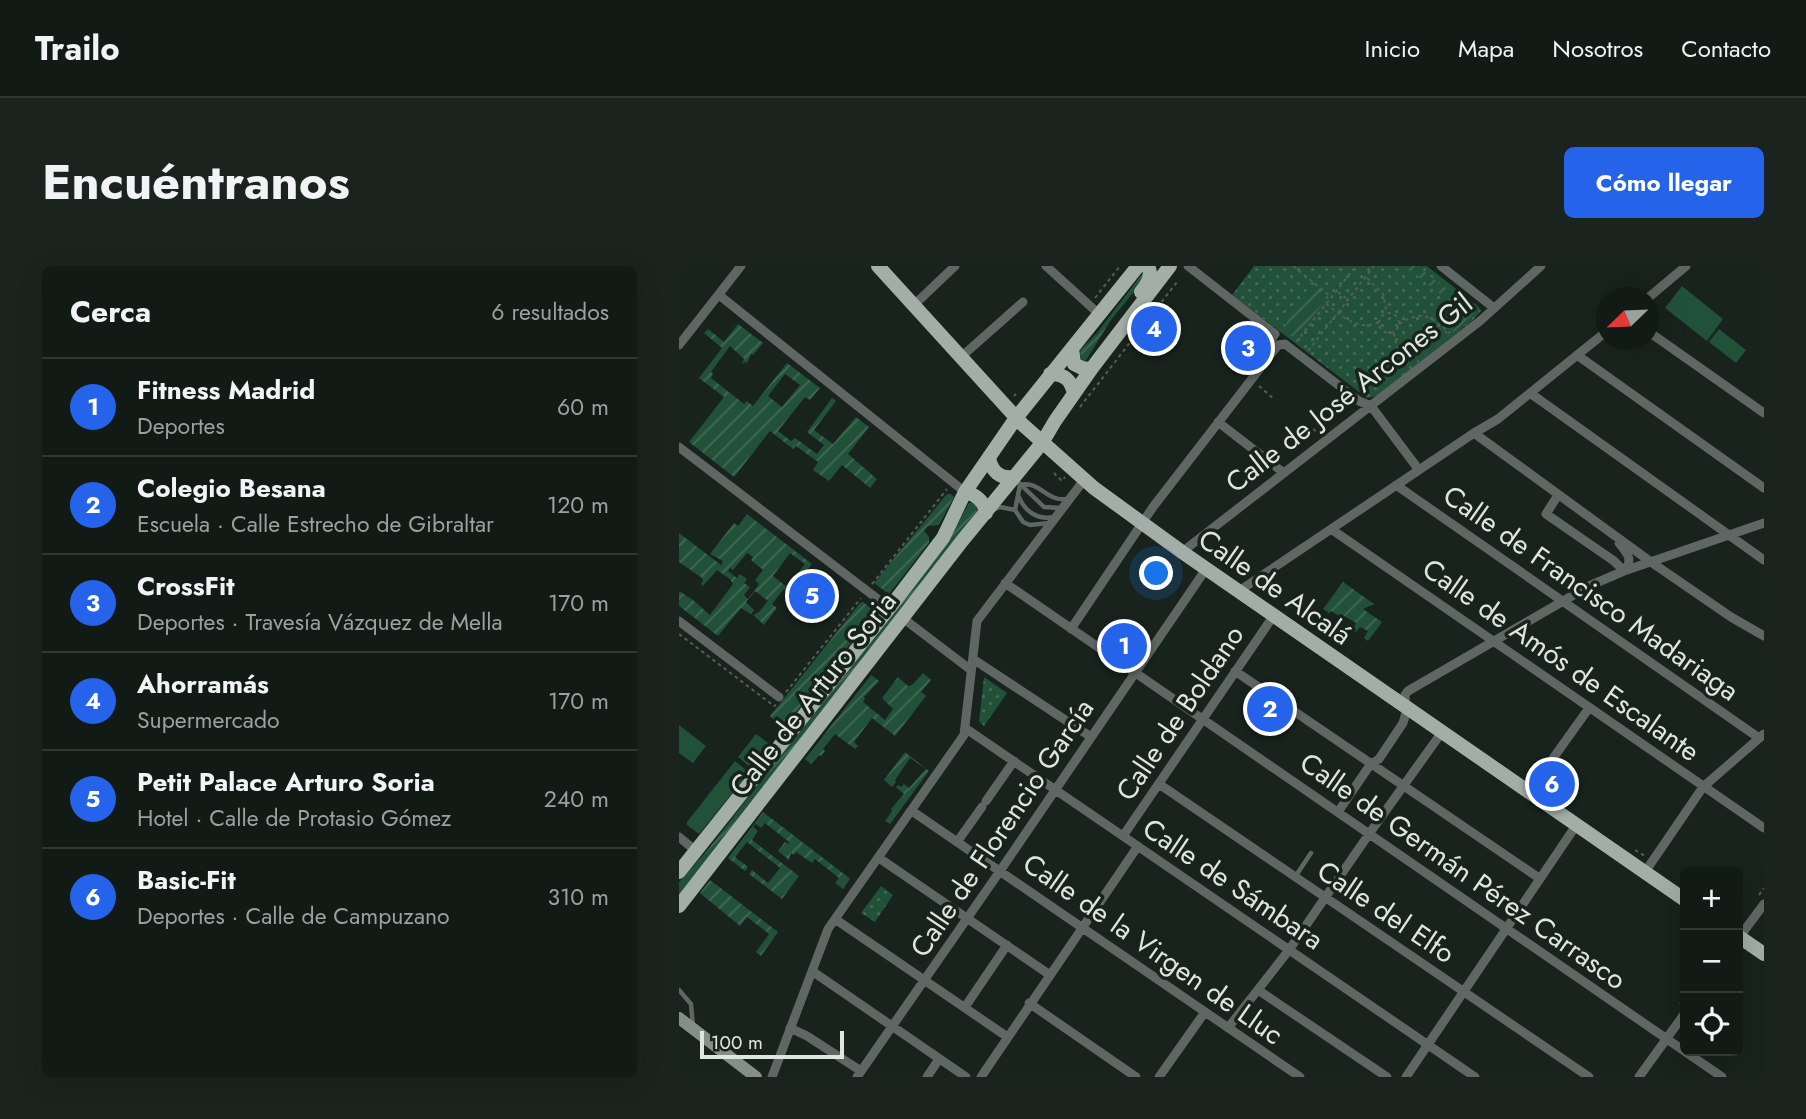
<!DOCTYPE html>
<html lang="es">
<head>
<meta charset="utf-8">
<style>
  body { margin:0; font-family:Jost,sans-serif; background:#1a231e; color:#f1f3f6 }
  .controls { position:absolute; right:21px; bottom:21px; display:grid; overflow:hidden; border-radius:10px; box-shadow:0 7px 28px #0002 }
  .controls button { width:63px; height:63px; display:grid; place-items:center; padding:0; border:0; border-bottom:2px solid #303834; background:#111a15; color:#f1f3f6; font:35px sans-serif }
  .compass { position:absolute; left:917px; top:21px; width:63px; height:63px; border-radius:50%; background:#111a15; box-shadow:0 7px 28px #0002; rotate:247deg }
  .scale { position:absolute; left:21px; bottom:18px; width:144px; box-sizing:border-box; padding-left:7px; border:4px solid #dfe6e2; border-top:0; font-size:19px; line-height:24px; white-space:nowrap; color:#dfe6e2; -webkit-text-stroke:5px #17231c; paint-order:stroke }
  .you { position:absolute; left:478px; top:308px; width:24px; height:24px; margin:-18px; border:5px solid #fff; border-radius:50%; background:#1a73e8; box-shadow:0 0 0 10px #1a73e833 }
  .badge { display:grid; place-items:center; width:46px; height:46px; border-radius:50%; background:#2563eb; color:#fff; font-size:23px; font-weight:700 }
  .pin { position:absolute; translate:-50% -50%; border:4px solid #fff; box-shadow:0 2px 7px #0006 }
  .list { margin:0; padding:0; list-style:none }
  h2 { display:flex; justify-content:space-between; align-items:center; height:91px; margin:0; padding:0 28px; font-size:30px }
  h2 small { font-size:23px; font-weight:400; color:#9ca1a0 }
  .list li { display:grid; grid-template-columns:46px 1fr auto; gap:21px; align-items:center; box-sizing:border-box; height:98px; padding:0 28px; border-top:2px solid #303834 }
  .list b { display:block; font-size:26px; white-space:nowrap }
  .list p { margin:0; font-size:23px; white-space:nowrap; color:#9ca1a0 }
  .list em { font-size:23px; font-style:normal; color:#9ca1a0 }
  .icon { flex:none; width:38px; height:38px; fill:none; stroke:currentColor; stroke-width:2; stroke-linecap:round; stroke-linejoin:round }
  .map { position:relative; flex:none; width:1085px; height:811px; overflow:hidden; border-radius:10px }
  header { display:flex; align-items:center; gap:42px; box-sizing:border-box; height:98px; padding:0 35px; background:#111a15; border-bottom:2px solid #303834 }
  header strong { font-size:33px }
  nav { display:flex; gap:38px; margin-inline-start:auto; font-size:24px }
  .intro { display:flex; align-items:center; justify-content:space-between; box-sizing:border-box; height:168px; padding:0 42px }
  h1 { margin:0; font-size:49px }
  .button { padding:18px 32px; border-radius:10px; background:#2563eb; color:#fff; font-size:24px; font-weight:700 }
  main { display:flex; gap:42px; padding:0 42px }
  aside { flex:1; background:#111a15; border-radius:10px; box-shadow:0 7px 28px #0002 }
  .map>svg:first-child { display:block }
  .grass { fill:#22513a }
  .park { fill:url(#park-dots) }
  .garden { fill:url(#garden-furrows); fill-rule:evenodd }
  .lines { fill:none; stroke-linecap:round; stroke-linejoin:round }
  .path { stroke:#545e58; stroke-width:2; stroke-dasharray:3.5 3.5; stroke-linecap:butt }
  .lane { stroke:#606663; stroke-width:4.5 }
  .street { stroke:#606663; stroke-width:9 }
  .secondary { stroke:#858f89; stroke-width:12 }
  .primary { stroke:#a2aea7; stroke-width:14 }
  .labels { text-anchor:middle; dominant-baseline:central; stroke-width:7; stroke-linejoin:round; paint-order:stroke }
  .street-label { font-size:28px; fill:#dfe6e2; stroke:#17231c }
</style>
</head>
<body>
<header>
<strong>Trailo</strong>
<nav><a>Inicio</a><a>Mapa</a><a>Nosotros</a><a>Contacto</a></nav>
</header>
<div class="intro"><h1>Encuéntranos</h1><a class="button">Cómo llegar</a></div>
<main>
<aside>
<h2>Cerca<small>6 resultados</small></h2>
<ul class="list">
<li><span class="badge">1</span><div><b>Fitness Madrid</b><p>Deportes</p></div><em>60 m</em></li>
<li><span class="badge">2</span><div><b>Colegio Besana</b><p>Escuela · Calle Estrecho de Gibraltar</p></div><em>120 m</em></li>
<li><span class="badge">3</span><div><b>CrossFit</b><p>Deportes · Travesía Vázquez de Mella</p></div><em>170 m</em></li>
<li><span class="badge">4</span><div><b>Ahorramás</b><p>Supermercado</p></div><em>170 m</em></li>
<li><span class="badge">5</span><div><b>Petit Palace Arturo Soria</b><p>Hotel · Calle de Protasio Gómez</p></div><em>240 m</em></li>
<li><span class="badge">6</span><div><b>Basic-Fit</b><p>Deportes · Calle de Campuzano</p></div><em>310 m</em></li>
</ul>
</aside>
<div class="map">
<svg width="1085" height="811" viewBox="0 0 1085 811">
  <defs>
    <pattern id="park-dots" width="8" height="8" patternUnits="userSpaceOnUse" patternTransform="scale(1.75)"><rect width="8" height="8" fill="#22513a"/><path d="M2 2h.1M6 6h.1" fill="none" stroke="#426a56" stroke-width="1.8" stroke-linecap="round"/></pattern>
    <pattern id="garden-furrows" width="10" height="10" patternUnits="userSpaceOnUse" patternTransform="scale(1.75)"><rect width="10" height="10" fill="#22513a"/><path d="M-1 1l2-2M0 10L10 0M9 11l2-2" fill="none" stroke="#426a56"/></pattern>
  </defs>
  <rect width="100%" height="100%" fill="#17231c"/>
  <!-- grass -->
  <path class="grass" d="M1003,20L1044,53L1028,75L986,42Z
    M1040,63L1067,84L1057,97L1030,76Z
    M0,459L27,480L14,497L0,487Z
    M77,468L92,479L76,499L71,501L59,491Z
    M56,495L67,504L68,509L20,568L8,559V556Z"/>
  <!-- park -->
  <path class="park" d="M575,0H748L800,41L802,45L793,55L698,130L688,132L553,29Z
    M305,411L328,427L305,460L300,455Z
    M202,620L214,629L196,656L182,647Z"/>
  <!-- garden -->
  <path class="garden" d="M726,0H738L794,43L796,48L774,66L764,57L779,42Z
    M464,7H466V12L432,54L406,96H402L401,84L417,68Z
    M631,20L648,32L616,73L604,63L608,57V50Z
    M59,58L84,77L74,89L72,88L68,97L66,96L63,98L65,93L51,80L32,106L34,108L32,112L65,138L68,135L74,140L108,97L141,122L131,134L126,131L99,165L112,175L116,172L138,188L145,179L128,166L153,132L157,135L135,164L154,178L177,151L190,161L169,188L198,213L191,222L163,199L150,215L134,204L139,196L117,180L114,183L91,165L55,211L10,176L45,131L20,112L43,82L25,67L29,63L45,76ZM106,108L121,119L103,141L89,130Z
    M759,61L770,69L733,99L726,91Z
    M268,228H272L275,231L260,259L249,260L245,265L250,271V277L210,328L195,317Z
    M296,236L298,245L0,629V616L27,586L270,272L290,237Z
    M68,248L133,298L111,325L104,324L93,338L98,342L85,359L74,349L80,346L89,335L76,325L67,336L75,344L72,348L62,342L39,370L0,340V325L14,334L31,349L54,318L51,313L38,304L24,320L22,318L24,315L23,312L0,296V267L42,299L44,295L31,288L55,257L59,260ZM68,287L74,291L72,294L84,304L76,314L80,318L69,333L65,329L71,321L65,317L68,313L61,308L58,312L49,305L51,302L54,304ZM111,287L126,298L108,321L94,310Z
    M664,316L695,338L684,343L703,356L689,375L685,372L689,365L681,361L677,366L673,364L677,357L667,351L662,357L658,354L660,350L652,345L650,347L644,343Z
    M184,336L194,344V349L104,463L91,450L181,337Z
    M244,407L252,414L242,426L247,430L216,470L193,452L175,476L179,480L176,483L156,468L144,483L146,485L142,490L140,489L132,498L126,493L192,409L200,415L185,431L186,432L184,436L206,454L214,443L203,432L219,411L229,420L233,419Z
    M226,486L250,505L211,558L206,555L213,545L212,543L225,528L217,521L219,519L222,521L225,518L230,522L247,503L231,492L216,514L217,516L213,521L205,514Z
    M84,546L169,611L171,613L164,623L156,617L160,612L136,593L133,597L117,586L115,589L112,587L110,594L99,585L106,576L109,578L110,576L86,557L82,562L77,558L74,560L79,565L73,574L120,610L103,633L70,608L73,604L89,617L101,602L68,576L56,591L69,601L66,605L49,592Z
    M31,614L99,666L82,690L77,686L90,668L68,651L61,660L21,627Z"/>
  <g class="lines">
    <!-- path -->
    <path class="path" d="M614,0L651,30
      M688,12L704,28L708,47
      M659,26L668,33
      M416,32L441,0
      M647,38C664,50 678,66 700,56
      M700 57a10 10 0 1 1 20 0a10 10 0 1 1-20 0Z
      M720,58C743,43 753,51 771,67
      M559,61L580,78
      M557,63L562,58L580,72
      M715,67L719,87L729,99
      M617,76L677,0
      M629,85L695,0
      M568,107L563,103L579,82
      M580,120L595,133
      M335,130L337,128
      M401,141L498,16
      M634,163L639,167
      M375,207L383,215L386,211
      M548,213L564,226
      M193,318L268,223
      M0,368L95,440L97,439
      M107,426L182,332
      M956,584L966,590
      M1080,629L1085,622
      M1001,738L1006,731"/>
    <!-- lane -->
    <path class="lane" d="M340,217L365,241L381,242
      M341,219L336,244L344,256L351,259L371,257
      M341,219C360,214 368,236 387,233
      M340,231C346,246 359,254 374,251
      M314,244L321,241L336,244
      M616,611L632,587
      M0,724L12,738L14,760"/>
    <!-- street -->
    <path class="street" d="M367,0L420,48
      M509,0L596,68L588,79
      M762,0L815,42
      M40,29L286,226
      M969,32L1007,0
      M235,39L276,0
      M970,66L1085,147
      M0,79L62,0
      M898,89L1085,222
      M282,91L344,36
      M851,127L1085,294
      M539,156L605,207
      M795,167L972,296L1052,351L1085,370
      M0,181L200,334L212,340
      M717,219L1080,472
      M879,229L867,248L935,295L945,305C955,294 948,287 940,277
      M652,263L1085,562
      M503,286L801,55L862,0
      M326,317L1043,811
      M560,325L795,167L819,153L928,65
      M225,353L292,404
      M0,355L100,431
      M392,363L474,241L599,79L606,78L680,135L692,140L740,204
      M294,393L412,471
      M556,405L860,612
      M286,462L796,811
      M480,518L910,811
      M850,526L910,442
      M307,535L335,495
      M233,545L621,811
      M659,546L691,499L700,493L724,457L727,447L726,429L729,425L910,320L945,305L1085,257
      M444,570L595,349
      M0,571L18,586
      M278,576L303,541
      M200,592L371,709
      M966,606L1024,521L1085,468
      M156,653L327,770
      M1059,673L1085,638
      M133,705L287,811
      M579,724L708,811
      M350,737L457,811
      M286,741L328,679
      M111,762L128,770L182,805
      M549,762L610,684L690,568L763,466
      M93,811L149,663L285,469L298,355L405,214
      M178,811L321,605L527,303
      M248,811L260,793
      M302,811L459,580
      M480,811L526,746
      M727,811L898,558
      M960,811L1006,747"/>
    <!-- secondary -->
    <path class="secondary" d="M0,752L77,811"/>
    <!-- primary -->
    <path class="primary" d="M199,0L343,158L415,222L503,286L1006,634
      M462,26C468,18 474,10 469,0
      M393,82L395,98L405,103L413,102
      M371,108C386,108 392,114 395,128
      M310,191C312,205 321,213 335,211
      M286,226C298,229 305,235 307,247
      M0,606L212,340L264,272L286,226L337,152L459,0
      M0,640L283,275L363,177L376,155L413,102L491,0
      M1059,670L1085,688"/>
  </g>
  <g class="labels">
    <!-- street labels -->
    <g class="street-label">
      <text transform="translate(670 127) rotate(-38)">Calle de José Arcones Gil</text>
      <text transform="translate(596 321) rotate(35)">Calle de Alcalá</text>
      <text transform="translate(912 327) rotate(35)">Calle de Francisco Madariaga</text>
      <text transform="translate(882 394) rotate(35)">Calle de Amós de Escalante</text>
      <text transform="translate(134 428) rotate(-52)">Calle de Arturo Soria</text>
      <text transform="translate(501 447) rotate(-56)">Calle de Boldano</text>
      <text transform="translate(323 562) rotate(-56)">Calle de Florencio García</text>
      <text transform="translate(784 605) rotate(35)">Calle de Germán Pérez Carrasco</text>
      <text transform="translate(554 618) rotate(34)">Calle de Sámbara</text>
      <text transform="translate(707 646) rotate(34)">Calle del Elfo</text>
      <text transform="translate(474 683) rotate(35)">Calle de la Virgen de Lluc</text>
    </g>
  </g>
</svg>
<div class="controls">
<button>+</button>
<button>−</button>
<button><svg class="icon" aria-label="locate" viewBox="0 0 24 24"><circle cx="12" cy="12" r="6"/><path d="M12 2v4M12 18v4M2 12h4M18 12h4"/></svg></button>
</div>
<svg class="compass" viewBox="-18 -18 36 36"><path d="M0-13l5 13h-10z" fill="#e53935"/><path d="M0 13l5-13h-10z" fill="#9ca1a0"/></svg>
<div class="scale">100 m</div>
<div class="you"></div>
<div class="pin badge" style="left:445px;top:380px">1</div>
<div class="pin badge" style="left:591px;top:443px">2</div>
<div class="pin badge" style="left:569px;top:82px">3</div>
<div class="pin badge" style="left:475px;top:63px">4</div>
<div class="pin badge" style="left:133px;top:330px">5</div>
<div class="pin badge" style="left:873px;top:518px">6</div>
</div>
</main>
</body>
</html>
